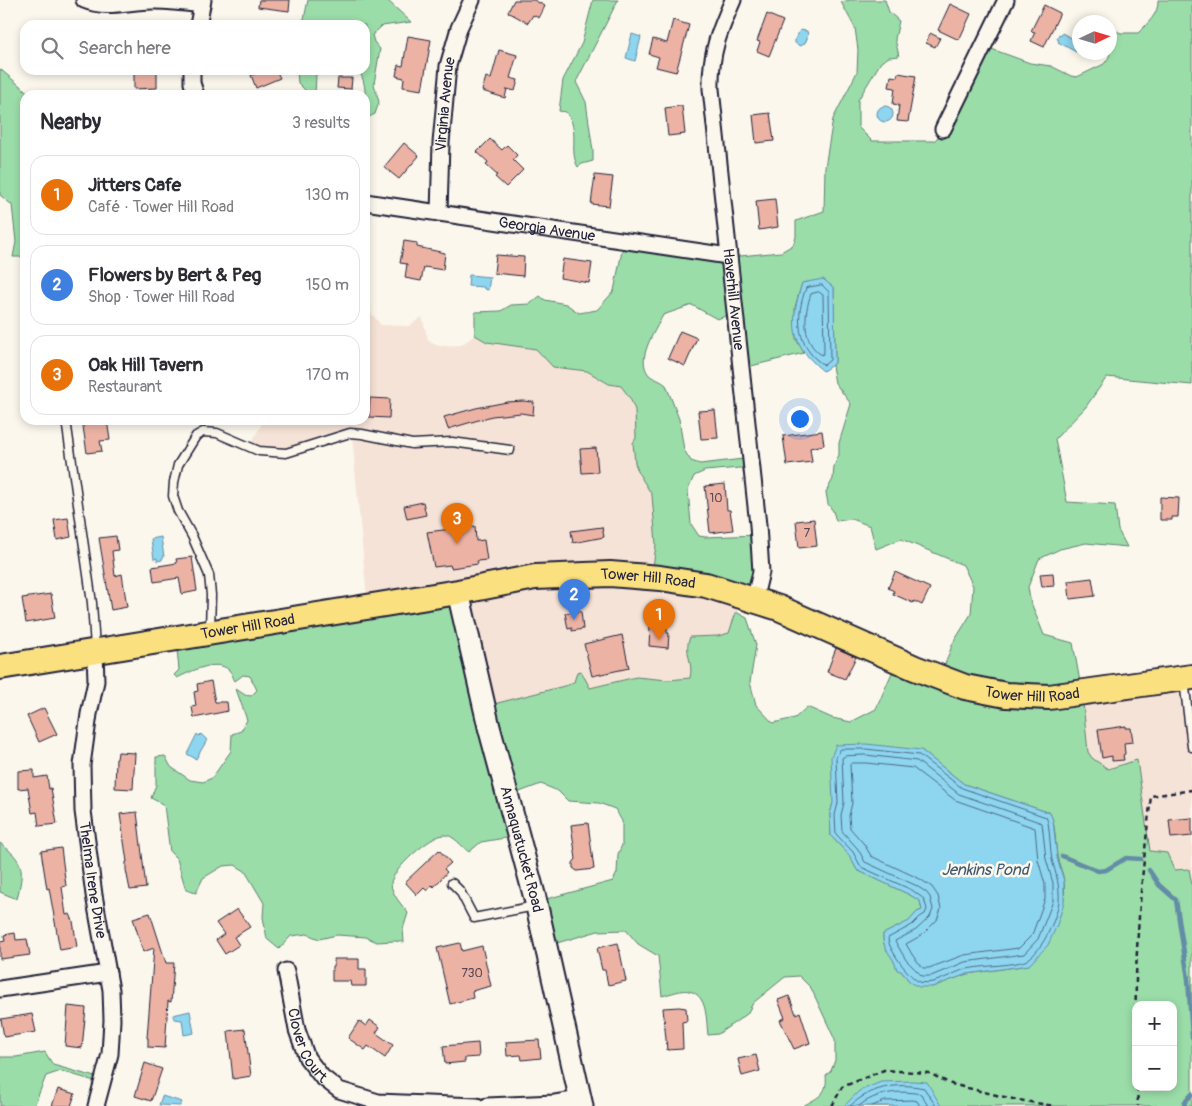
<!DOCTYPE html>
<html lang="en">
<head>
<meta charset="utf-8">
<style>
  body { margin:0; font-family:Pangolin,sans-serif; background:#f7f7f7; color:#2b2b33 }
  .controls { position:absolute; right:15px; bottom:15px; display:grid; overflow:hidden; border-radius:10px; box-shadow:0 2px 8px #0003 }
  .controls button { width:45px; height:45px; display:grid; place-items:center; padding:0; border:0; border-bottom:1px solid #e1e1e2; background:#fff; color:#2b2b33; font:25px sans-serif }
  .compass { position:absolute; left:1072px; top:15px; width:45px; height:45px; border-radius:50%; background:#fff; box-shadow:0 2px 8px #0003; rotate:86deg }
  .you { position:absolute; left:799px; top:418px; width:18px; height:18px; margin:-12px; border:4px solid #fff; border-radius:50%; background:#1a73e8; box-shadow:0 0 0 8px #1a73e833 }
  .badge { display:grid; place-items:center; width:32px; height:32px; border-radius:50%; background:#d93025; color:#fff; font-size:16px; font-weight:700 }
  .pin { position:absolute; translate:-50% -41px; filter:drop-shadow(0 1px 2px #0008) }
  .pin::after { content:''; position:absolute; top:26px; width:18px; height:15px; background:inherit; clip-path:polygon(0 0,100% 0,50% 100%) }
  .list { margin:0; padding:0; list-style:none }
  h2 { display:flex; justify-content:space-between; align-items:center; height:65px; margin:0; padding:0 20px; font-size:21px }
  h2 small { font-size:16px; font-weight:400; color:#7c7c81 }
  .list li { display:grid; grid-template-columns:32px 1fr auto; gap:15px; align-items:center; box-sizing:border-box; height:80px; margin:0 10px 10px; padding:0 10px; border:1px solid #e1e1e2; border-radius:15px }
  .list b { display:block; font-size:19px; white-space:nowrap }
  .list p { margin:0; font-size:16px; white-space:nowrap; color:#7c7c81 }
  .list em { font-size:16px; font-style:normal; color:#7c7c81 }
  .icon { flex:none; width:28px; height:28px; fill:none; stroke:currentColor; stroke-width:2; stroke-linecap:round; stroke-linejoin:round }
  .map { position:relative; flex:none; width:1192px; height:1106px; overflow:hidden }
  .search { position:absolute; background:#fff; box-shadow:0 2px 8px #0003; left:20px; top:20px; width:350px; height:55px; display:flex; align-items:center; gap:12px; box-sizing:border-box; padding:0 18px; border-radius:15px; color:#7c7c81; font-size:19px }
  .panel { position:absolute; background:#fff; box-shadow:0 2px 8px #0003; left:20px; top:90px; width:350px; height:335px; border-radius:15px }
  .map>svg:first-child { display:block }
  .built { fill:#f6e3d7 }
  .green { fill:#9bdda8; stroke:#5e8072; fill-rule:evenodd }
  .water { fill:#8ed5ef; stroke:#638da7 }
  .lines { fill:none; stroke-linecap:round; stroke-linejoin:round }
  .shore { stroke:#4d6a83; stroke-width:1 }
  .stream { stroke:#638da7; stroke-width:4.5 }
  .building { fill:#ecb3a5; stroke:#22223b }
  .lane-casing { stroke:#22223b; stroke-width:11 }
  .street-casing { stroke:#22223b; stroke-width:19 }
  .secondary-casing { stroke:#22223b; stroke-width:25 }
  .primary-casing { stroke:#22223b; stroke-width:28 }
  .path { stroke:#22223b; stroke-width:2.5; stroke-dasharray:5 4; stroke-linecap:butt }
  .lane { stroke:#fbf7ec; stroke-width:8 }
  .street { stroke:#fbf7ec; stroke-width:15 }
  .secondary { stroke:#fbf7ec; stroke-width:21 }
  .primary { stroke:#fbe080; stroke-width:24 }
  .labels { text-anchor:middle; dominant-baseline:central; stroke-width:5; stroke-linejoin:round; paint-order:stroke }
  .number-label { font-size:12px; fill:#544656 }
  .street-label { font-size:15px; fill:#22223b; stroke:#fbf7ec }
  .water-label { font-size:16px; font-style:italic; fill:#425871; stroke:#fbf7ec }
</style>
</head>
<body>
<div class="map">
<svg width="1192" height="1106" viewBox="0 0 1192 1106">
  <rect width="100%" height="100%" fill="#fbf7ec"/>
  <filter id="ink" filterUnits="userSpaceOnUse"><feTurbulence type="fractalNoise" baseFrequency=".02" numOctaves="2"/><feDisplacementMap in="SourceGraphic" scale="10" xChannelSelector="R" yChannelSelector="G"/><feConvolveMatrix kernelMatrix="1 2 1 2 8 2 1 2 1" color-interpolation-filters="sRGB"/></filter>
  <g filter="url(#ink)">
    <!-- built -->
    <path class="built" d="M365,311H371V313L381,325L409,326L422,317L428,340L439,346L461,345L475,335H477L487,342L536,349L553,367L587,371L609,384L621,386L630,398L635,410L636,438L633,443L639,474L652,495L656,544L652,576L740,600L729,633L718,636L690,637L687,644V651L692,668L690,678L668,680L636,677L590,688L581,671L577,672L574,682L568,685L486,706L367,599L352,436L308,447L269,451L250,445L264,420H365Z
      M1192,677V885L1189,869L1174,870L1150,851L1137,761L1125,762L1108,769L1092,758L1088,753L1082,693Z"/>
    <!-- green -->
    <path class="green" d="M308,0H387L411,22L382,26L372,35L374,42L380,49L374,84L379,102L375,114L365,119C365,104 368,82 358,70H365V25H294L304,19Z
      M593,0H618L576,82L586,102L593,151V161L582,164L578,167C568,150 581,131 566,112L559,111L563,80L582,43Z
      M850,0H885L889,12L899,21L895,39L899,56L889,57L881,62L858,100V127L872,141H934L942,133L986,47L1030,63L1051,66L1071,76L1077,77L1104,64L1109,57L1111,40L1110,28L1121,33H1138C1147,24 1159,14 1158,0H1192V385L1107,377L1085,408L1055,439L1067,502L1115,505L1118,530L1127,547L1086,543L1060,549L1039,559L1028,587L1030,600L1044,635L1073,643L1082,693L1088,752L1092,758L1108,769L1137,760L1150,851L1167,853L1174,870L1189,869L1192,885V1106H803C818,1097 828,1095 826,1075L831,1071L835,1060V1040L811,988L799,976L785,977L753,1003L747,1014L718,1034L708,1035C706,1020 708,995 689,991C682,989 670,994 662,996L658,956L638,944L626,930L598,931L550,945L539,901L613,881L617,873L618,854L622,845V821L615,809L599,803L568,801L558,791L541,784L514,794L517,836L481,842L469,852C462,847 453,834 444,835C431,835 392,870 391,883C391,894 402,905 408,913L403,929L404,942L395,941L377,942L366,937L337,935L319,939L307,934L291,936L279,949L267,939L263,917L264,903L245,871L235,865L223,866L203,878L196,893L186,890L177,859L170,852L164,805L151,798L156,785V757L165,756L171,767L190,780L203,782L212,778L231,751L232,734L241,731L247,720L236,689L245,695L251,696L257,690L250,676L243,675L235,681C233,678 232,673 229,670C216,658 190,672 177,678L174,675L179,670L176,638L457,592L486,706L568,685L574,682L577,672L581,671L590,688L636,677L668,680L690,678C694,662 683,652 690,637L718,636L729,633L736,612L747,618L756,645L750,682L756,705L773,723L795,718L807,707L832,718L851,722L876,709L898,659L941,675L953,643L971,614L973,586L963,565L901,539L876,549L870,526L852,519L836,521L833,511L828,504L826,492L833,479L834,466L839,455V443L851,404L835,383L832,366L835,363L834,288L824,280L802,283L795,307L796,339L804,353L743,368L735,313L717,319L692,305L663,315C655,332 635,358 649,375C653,379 661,380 666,385L679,419L684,450L691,461L700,464L752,458L751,467L705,471L694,476L688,490L691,524L699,536L705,537L759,535L756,598L652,576L656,544L652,495L639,474L635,463L633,443L636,438L635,410L630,398L621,386L609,384L587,371L553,367L536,349L487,342L475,335V312L501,311L511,305L530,304L540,296L545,300L566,304L579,313L597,310L614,291L624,241L730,257L781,252L793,245L796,237V221L824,211L825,167L833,119L857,72L858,50L855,28L841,2ZM921,750L964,784L1050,813C1056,826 1055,841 1057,855C1058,864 1063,872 1064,881C1068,915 1047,939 1029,965L967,974L932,987L911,983L901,971L897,969C893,953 882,951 883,934L910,921L917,912L922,910L920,901L910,895L857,870L849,855L831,836L830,814L833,803ZM1136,1005H1173V1087H1136Z
      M0,69L31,95H44L51,92L50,95H25V257H13L16,242L12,205L0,195Z
      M297,70H321L316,74L315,95H310L298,83Z
      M0,843C25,862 24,869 17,899L0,892Z
      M45,1052L53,1065L102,1079L101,1083L61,1071L46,1076L34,1106H0V1057H16Z"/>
    <!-- water -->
    <path class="water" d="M800,30L807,31C809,36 806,45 800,46L795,43V40Z
      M1062,33L1079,42L1076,52L1058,42L1059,40L1057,39L1059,35L1061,36Z
      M632,34L641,37L635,61L626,58Z
      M877 114a8 8 0 1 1 16 0a8 8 0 1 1-16 0Z
      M469,275L490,277L488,290L484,289V287L468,286Z
      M823,279L834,288L835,363L823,371C789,343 790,323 802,283Z
      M161,537L164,557L162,558V560L157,561V558L154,559L151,539Z
      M197,734L199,736L201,734L207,740L196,759L187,754Z
      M866,744L921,750L964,784L1050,813L1053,820L1057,858L1064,881V903L1057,925L1048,945L1029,965L967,974L932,987H919L911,983L901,971L897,970C893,953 882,952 883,934L909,921L917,912L922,910L920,901L910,895L857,870L849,855L831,836L830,814L833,803L831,757L836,745Z
      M190,1011L194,1033L184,1035L182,1020L174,1019L173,1015Z
      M913,1081L927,1082L941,1106H844L859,1091L881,1082Z
      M162,1096L182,1102L180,1106L159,1105Z"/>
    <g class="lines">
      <!-- shore -->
      <path class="shore" d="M822,285L829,292L830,360L824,365C796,348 795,316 806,288Z
        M819,292L823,295L824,352L822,355C801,343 804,313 811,294Z
        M841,749H866L919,755L962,788L1046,817L1048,822C1050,834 1050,848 1052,860C1056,874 1060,886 1059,901C1057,918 1042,951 1027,960C1019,965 979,966 967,969C952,972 936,986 920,982C910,979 887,947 888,938L912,925L920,917L925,914L927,909L924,899L912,890L861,867L853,852L836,834L835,815L838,803L836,758Z
        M866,755L917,761L959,794L1042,823L1046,859L1053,883V901L1038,939L1024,954L965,962L931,976H922L906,960L895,941L916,930L930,917L933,909L930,897L926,892L915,885L865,862L858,849L842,831L841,815L844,803L842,758L845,756Z
        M852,763H866L913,768L955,800L1035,828L1038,860L1045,884V899L1032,935L1019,948L964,955L929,968H923L913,956L906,944L922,935L937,920L941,909L938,896L932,887L920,879L871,856L864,844L850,828L849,816L852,803L850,765Z
        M850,1106C871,1087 896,1082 924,1088L936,1106
        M859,1106C876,1092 900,1090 921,1094L928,1106
        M872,1106L885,1101L913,1100L917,1101L920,1106"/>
      <!-- stream -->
      <path class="stream" d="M1062,856L1098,871L1106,870L1126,858L1141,859
        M1149,870L1159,885L1176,900L1188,979L1192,1037
        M1185,1106L1184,1103L1192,1094"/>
    </g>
    <!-- building -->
    <path class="building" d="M259,0H290L289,11L258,7Z
      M514,0H534L545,6L539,18L533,15L528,23L508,12Z
      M950,4L971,14L959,40L938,30Z
      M1044,5L1060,13L1044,47L1031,41L1035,32L1031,31Z
      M767,14L783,21L769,56L757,51L760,42L757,41Z
      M673,20L689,25L676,72L656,67L659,57L649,54L653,39L667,43Z
      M930,33L940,38L935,47L926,43Z
      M408,36L431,40L422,90L403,87L404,78L396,76L398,65L403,66Z
      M499,50L517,55L510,78L518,80L515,91L507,89L505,98L482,91L486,77L491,79Z
      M134,70H157V88L134,89Z
      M253,70H276L280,78L256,88L251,75L255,74Z
      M898,73L916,76L908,122L897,121L899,105L893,104L895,88L889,87L891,76L897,77Z
      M338,78H352L351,89L337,88Z
      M679,106H682L685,134L668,136L665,108Z
      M770,113L774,141L756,143L753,115Z
      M490,139L502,150L507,145L517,155L513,160L523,170L506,187L495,177L497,175L486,165L488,162L477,152Z
      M404,143L419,156L399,179L384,167Z
      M595,175L613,177L609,206L591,204Z
      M775,199L778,227L759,230L756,201Z
      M404,241L417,243V247L445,253L443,270L424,267L421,281L405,278L407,264L400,263Z
      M496,255L524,257L523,276L494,273Z
      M563,259L592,263L589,283L560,278Z
      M680,331L697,338L685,366L668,358Z
      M370,398L390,399L389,418L369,417Z
      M523,401L534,402L533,415L521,413L492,416L448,429L444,417L476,408L507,402Z
      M715,410L718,438L701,439L698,411Z
      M82,420H107L110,440L100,441L102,451L87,453Z
      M822,431L824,445L810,448L812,462L787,465L783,436Z
      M596,448L598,472L582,473L580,449Z
      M725,484L727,510H730L733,530L710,533L705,486Z
      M1160,497L1179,498L1178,517H1172V520H1160Z
      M423,502L426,515L407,519L404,506Z
      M68,518L71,537L57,540L54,520Z
      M814,519L817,546L799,548L796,521Z
      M475,526L476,541L484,540L487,560L477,561L478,564L451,568L450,565L434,567L427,532Z
      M602,527L604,537L573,543L571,531Z
      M116,536L118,550L112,551L115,576L122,574L127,607L111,610L99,538Z
      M192,557L197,591L182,594L179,578L154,582L152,567L177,563L176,559Z
      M895,572L930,588L922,605L914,601L913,603L893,594L894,591L888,588Z
      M1053,573L1054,586L1042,587L1040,574Z
      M1092,578L1095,596L1070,599L1068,581Z
      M51,594L55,618L26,623L22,598Z
      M581,611L583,629L572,631V628L568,629L565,613Z
      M650,626L667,627V633H669L668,648L649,646Z
      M622,635L629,668L592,676L584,644Z
      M836,648L856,657L845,679L827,672Z
      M211,681L215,702H227L228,711L194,718L192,707L196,706L194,692L198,691L197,684Z
      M44,708L57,734L39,742L27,716Z
      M1126,726V728H1131L1133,742L1124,743L1125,754L1123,755L1124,760L1112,761V756L1102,758L1098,730Z
      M118,752L135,753L133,789L115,788L116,759H117Z
      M34,770V778L47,776L49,789L51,788L57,824L39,826L37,812L32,813L28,788L18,789V771Z
      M137,812L146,888L130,890L126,870V862H127L120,814Z
      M1192,818V836L1171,838L1169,820Z
      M588,823L594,869L577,871L573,868V863L576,859L571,825Z
      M61,848L66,886L62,887L66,915L70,914L73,921L77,947L60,950L49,888L47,889L41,851Z
      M439,850L451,863L444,869L447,872L434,887L432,885L427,891L424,888L417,895L405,882Z
      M237,909L250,927L234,937L239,945L225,954L216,940L224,934L216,923Z
      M150,913L166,963H174L171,1002L168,1001L165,1048L148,1047V1038H147L154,948L143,952L133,918Z
      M15,933L16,940L27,939L30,955L0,959V942L5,941L4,935Z
      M460,943L462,951L482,946L491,986L472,991L473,998L450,1004L437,948Z
      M618,943L626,981L608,985L605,970H602L597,948Z
      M334,959H359V969H366V986H351L350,981H332V966H334Z
      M789,996L796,1014L800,1012L810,1043L794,1049L780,1020L785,1018L778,1000Z
      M68,1006L86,1008L82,1048L65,1046Z
      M679,1007L686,1008L687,1021L682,1022L683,1049L667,1050L663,1008Z
      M32,1014L36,1032L4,1037L1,1019Z
      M370,1020L380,1027L376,1033L393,1045L385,1058L368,1046L365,1050L348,1038L359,1021L366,1026Z
      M245,1029L251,1076L233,1079L228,1031Z
      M539,1040L541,1058L522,1060L521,1055L507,1056L506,1042Z
      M478,1043L479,1057L465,1058V1062L445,1064L443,1046Z
      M756,1055L760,1071L742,1076L738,1059Z
      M145,1063L162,1069L151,1101L135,1096Z
      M58,1089L75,1094L71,1106H52Z"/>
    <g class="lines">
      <!-- lane casing -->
      <g class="lane-casing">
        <path id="lane" d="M66,420L92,603L95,648
          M210,629L211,595L209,575L192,536L178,511L173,496L174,482L178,465L196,436L203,432L217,433L259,451L286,453L350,433L362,434L412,444L452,442L510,450
          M1184,680L1192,747
          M452,883L460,891L474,918L535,906"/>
      </g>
      <!-- street casing -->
      <g class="street-casing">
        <g id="street">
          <path d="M84,0C108,10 131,0 155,1C171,1 186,3 202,5L203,0"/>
          <path id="s1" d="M733,0C719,32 710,53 711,89L758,525L761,572L754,601"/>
          <path d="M198,25L202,5"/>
          <path d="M192,70V83L196,95"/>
          <path d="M943,129L1006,0"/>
          <path id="s2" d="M365,202L728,256"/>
          <path id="s3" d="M439,213L441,143L448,66L459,28L472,0"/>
          <path id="s4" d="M95,652L96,681L89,714L82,765L83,811L94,895L111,990L112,1020L110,1054L96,1106"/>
          <path id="s5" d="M286,971L297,1030L307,1058L322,1077L339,1090L378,1102L477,1106"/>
          <path d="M0,989L108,973"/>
          <path d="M487,1106L555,1103L580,1099"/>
        </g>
      </g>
      <!-- secondary casing -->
      <g class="secondary-casing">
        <g id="secondary">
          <path id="s6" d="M458,592L489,727L535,898L582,1106"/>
        </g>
      </g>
      <!-- primary casing -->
      <g class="primary-casing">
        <g id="primary">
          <path id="s7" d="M0,667L458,592L535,577L610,574L660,578L706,585L779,608L915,668L965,687L1006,695L1049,697L1192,677"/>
        </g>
      </g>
      <!-- path -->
      <path class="path" d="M1136,1028C1134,950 1142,873 1151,796L1192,790
        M1137,1087L1138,1106
        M832,1106L842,1087L884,1070L929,1073L951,1084L1013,1099L1054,1106"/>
      <!-- lane -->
      <use href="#lane" class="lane"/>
      <!-- street -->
      <use href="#street" class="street"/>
      <!-- secondary -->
      <use href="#secondary" class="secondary"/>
      <!-- primary -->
      <use href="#primary" class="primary"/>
    </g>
  </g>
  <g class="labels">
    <!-- number labels -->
    <g class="number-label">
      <text x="716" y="498">10</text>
      <text x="807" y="533">7</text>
      <text x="472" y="973">730</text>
    </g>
    <!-- street labels -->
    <g class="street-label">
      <text stroke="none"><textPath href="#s3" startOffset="109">Virginia Avenue</textPath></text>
      <text stroke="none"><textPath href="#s2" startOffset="184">Georgia Avenue</textPath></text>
      <text stroke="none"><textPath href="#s1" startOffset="304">Haverhill Avenue</textPath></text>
      <text stroke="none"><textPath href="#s7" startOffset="656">Tower Hill Road</textPath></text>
      <text stroke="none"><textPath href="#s7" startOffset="251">Tower Hill Road</textPath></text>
      <text stroke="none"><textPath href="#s7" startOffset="1061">Tower Hill Road</textPath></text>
      <text stroke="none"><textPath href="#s6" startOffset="265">Annaquatucket Road</textPath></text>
      <text stroke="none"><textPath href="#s4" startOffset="230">Thelma Irene Drive</textPath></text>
      <text stroke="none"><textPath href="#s5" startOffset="78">Clover Court</textPath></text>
    </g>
    <!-- water labels -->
    <g class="water-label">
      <text x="985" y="870">Jenkins Pond</text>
    </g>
  </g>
</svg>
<div class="controls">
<button>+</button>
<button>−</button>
</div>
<svg class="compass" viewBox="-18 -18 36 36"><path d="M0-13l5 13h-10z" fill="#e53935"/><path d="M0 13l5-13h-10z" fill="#7c7c81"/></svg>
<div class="you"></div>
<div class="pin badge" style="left:659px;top:640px;background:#e8710a">1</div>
<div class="pin badge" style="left:574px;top:620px;background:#3f7fe0">2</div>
<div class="pin badge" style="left:457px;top:544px;background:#e8710a">3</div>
<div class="search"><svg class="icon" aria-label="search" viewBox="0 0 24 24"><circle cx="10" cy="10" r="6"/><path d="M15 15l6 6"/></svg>Search here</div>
<section class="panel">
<h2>Nearby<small>3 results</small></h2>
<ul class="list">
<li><span class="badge" style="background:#e8710a">1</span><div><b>Jitters Cafe</b><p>Café · Tower Hill Road</p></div><em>130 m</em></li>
<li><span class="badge" style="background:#3f7fe0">2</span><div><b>Flowers by Bert &amp; Peg</b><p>Shop · Tower Hill Road</p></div><em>150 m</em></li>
<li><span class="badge" style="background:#e8710a">3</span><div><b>Oak Hill Tavern</b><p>Restaurant</p></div><em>170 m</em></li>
</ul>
</section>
</div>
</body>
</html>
